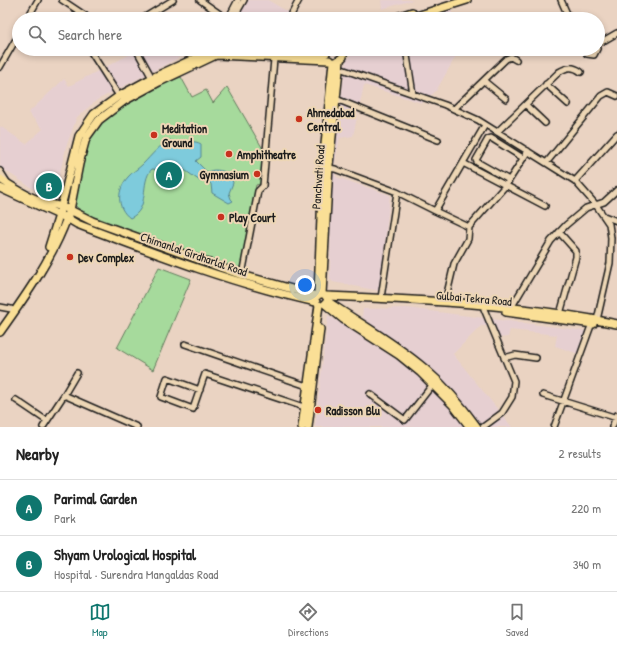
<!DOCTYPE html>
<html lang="en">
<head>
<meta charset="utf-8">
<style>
  body { margin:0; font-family:"Patrick Hand",sans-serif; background:#f2f2f2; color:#222 }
  .you { position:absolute; left:305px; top:285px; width:14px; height:14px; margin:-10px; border:3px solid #fff; border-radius:50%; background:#1a73e8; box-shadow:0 0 0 6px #1a73e833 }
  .badge { display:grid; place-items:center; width:26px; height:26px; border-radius:50%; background:#0f766e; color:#fff; font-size:13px; font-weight:700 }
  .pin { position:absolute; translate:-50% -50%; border:2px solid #fff; box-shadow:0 1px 4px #0006 }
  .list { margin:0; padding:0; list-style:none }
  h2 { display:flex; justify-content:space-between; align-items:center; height:52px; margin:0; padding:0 16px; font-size:17px }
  h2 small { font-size:13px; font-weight:400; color:#767676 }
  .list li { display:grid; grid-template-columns:26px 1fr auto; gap:12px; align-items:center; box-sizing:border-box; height:56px; padding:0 16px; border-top:1px solid #e0e0e0 }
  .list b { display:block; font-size:15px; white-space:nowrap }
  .list p { margin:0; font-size:13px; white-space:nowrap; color:#767676 }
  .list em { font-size:13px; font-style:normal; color:#767676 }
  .icon { flex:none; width:22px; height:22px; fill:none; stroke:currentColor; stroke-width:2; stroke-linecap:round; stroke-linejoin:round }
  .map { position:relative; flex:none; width:617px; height:427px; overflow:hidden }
  .search { position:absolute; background:#fff; box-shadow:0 2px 6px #0003; left:12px; right:12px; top:12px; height:44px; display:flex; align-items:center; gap:10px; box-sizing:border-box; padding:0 14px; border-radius:22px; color:#767676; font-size:15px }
  .sheet { height:164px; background:#fff }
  nav { display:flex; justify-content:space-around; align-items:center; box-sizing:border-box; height:56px; border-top:1px solid #e0e0e0; background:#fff; font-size:11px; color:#767676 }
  nav a { display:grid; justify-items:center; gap:2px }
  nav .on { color:#0f766e }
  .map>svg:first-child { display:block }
  .built { fill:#e6cfd1 }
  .green { fill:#a6da9c; stroke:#617b5c }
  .water { fill:#7ecbdc; stroke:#57858f }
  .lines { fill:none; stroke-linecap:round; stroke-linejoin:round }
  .minor-casing { stroke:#1c1c1c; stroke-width:8 }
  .major-casing { stroke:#1c1c1c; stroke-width:10 }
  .minor { stroke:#edd6b5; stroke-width:5 }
  .major { stroke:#fadf96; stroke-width:7 }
  .poi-dot { fill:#c8321e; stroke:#edd6b5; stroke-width:1.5 }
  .labels { text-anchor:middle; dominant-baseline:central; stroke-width:4; stroke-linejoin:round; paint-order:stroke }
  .poi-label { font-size:12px; font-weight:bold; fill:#1c1c1c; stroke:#edd6b5; text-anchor:start }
  .street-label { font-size:12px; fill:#1c1c1c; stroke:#edd6b5 }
</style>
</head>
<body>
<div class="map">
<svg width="617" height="427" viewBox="0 0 617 427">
  <rect width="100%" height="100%" fill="#ead3c2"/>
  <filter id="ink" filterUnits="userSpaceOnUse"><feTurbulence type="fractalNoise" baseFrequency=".025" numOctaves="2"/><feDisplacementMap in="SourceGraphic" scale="8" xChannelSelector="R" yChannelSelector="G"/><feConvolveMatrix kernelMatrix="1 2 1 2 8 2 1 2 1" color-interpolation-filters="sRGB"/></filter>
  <g filter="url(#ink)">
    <!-- built -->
    <path class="built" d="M243,0H268L288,12L285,19H234Z
      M381,0H413L382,9Z
      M205,9L215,19H191Z
      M446,10H451L454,19H420Z
      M140,49H196L97,100L77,117L66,147L55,193L48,199L0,167V126L26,144L43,129L28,113L64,79L69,86Z
      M355,49H460L436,91L422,103L364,85L353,136L340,138L334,166L336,177L390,195L380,291L333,282L330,279L331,174L346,61Z
      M407,308L586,331L579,354L555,346L557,335L510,330L508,337L498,338L493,326H481L453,354L512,427H482L470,409L362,317L363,309Z
      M328,315L397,360L437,392L466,427H315Z"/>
    <!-- green -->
    <path class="green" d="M181,77L192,97L206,90L213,103L227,87L263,149L264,159L260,184L256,185L242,264L237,271C212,262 84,220 75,205L84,146L102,118L159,86Z
      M159,267L191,279L153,370L117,348Z"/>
    <!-- water -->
    <path class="water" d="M171,140L173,145L175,143L182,145C189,142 194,140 201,144V157L196,161L207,172C215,168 223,171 231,174L233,183L229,193L231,199L233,201L229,203L212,193L211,184L206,179L200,181L179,166L162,170L152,169C139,182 151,209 130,218C116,208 117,189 128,177C132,172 138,169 143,164C151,156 160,144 171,140Z"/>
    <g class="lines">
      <!-- minor casing -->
      <g class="minor-casing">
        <path id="minor" d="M62,0L89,18
          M200,0L227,19
          M561,0L568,16L567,19
          M27,19L38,0
          M142,19L173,0
          M228,19L238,0
          M233,19L244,0
          M289,19L299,0
          M598,44L617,33
          M89,49L119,96
          M136,49L152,78
          M406,49L413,94
          M587,54L594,55L597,49
          M0,67L19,34
          M339,68L445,105L478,120L575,181L596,205L609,224L611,238L610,263L597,320
          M484,81L506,99
          M546,84L568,104
          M336,99L438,140
          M526,105L545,123
          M454,109L506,59L511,57L516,60
          M485,125L435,211L469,227L506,185L528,151
          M497,132L559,72C567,67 573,66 581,72
          M547,162L601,96L608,92L617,96
          M463,163L545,206
          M329,168L335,169L397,192
          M0,171L7,182
          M509,180L477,162L476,160L488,139L491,138L523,158
          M575,181L617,134
          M604,216L617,221
          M559,232L576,251V257L560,314
          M242,275L258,191L263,186L274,59
          M381,298L397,192L435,211
          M445,302L454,264L468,239L469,227
          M0,307L11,309
          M511,308L551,241L566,225L586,208L604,202L617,190
          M185,344L307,386
          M504,358L515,355L536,358
          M200,390L167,378L161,397L193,409L205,374L304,407
          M370,394L405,420L433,384
          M64,395L77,373
          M543,395L617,418
          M16,400L47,421
          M43,427L64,395L137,427
          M483,427L502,413L512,397L514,381L484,309
          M554,427L592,323
          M612,427L617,415"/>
      </g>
      <!-- major casing -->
      <g class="major-casing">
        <path id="major" d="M391,19L412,12
          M407,19L467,0
          M336,62L343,57V49
          M0,179C10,185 20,192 31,197C44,203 57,205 70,210L67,218L59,215L61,207L79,136L94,114L119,96L152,78L213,50L326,53
          M0,188L59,215L49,247
          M322,294L329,165L340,61
          M318,295L323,165L333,62
          M317,296L242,275L92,221L70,210L79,164L86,138L99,120L124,101L159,82L216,55L329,60
          M326,296C423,300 521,304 617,324
          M327,301C359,323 394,342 424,368C444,385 462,406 477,427
          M325,304L343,319L399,355L420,372L453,405L470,427
          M506,312L593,324
          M0,332C25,297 52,259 67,218L77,224C156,254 234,284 316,302
          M302,427L319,305
          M308,427L320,329"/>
      </g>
      <!-- minor -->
      <use href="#minor" class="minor"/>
      <!-- major -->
      <use href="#major" class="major"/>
    </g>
  </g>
  <!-- markers -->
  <g class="poi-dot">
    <circle cx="299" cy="119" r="4"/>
    <circle cx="154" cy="135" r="4"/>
    <circle cx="229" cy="154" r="4"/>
    <circle cx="257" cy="174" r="4"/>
    <circle cx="221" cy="217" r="4"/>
    <circle cx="70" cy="257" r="4"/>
    <circle cx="318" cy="410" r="4"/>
  </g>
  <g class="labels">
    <!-- poi labels -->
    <g class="poi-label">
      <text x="307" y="112">Ahmedabad<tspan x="307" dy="14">Central</tspan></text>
      <text x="162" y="128">Meditation<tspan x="162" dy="14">Ground</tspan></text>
      <text x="237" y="154">Amphitheatre</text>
      <text x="249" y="174" text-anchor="end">Gymnasium</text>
      <text x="229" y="217">Play Court</text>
      <text x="78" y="257">Dev Complex</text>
      <text x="326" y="410">Radisson Blu</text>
    </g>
    <!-- street labels -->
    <g class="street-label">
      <text transform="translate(318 177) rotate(-86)">Panchvati Road</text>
      <text transform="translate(194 254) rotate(19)">Chimanlal Girdharlal Road</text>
      <text transform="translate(474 298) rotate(5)">Gulbai Tekra Road</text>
    </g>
  </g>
</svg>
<div class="you"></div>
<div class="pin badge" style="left:169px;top:175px">A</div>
<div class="pin badge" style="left:49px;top:186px">B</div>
<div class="search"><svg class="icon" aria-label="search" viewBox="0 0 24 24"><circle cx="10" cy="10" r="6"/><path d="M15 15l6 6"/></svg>Search here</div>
</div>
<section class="sheet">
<h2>Nearby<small>2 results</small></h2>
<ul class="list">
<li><span class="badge">A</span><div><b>Parimal Garden</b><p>Park</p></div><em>220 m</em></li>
<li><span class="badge">B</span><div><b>Shyam Urological Hospital</b><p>Hospital · Surendra Mangaldas Road</p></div><em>340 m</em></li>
</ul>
</section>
<nav>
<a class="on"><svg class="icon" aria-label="map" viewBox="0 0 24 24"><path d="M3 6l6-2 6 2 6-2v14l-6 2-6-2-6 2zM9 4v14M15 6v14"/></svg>Map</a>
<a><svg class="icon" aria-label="directions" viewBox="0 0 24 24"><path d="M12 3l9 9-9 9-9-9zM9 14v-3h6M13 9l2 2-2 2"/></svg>Directions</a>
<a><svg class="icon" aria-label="saved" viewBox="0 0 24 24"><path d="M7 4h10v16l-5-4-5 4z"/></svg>Saved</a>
</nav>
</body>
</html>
